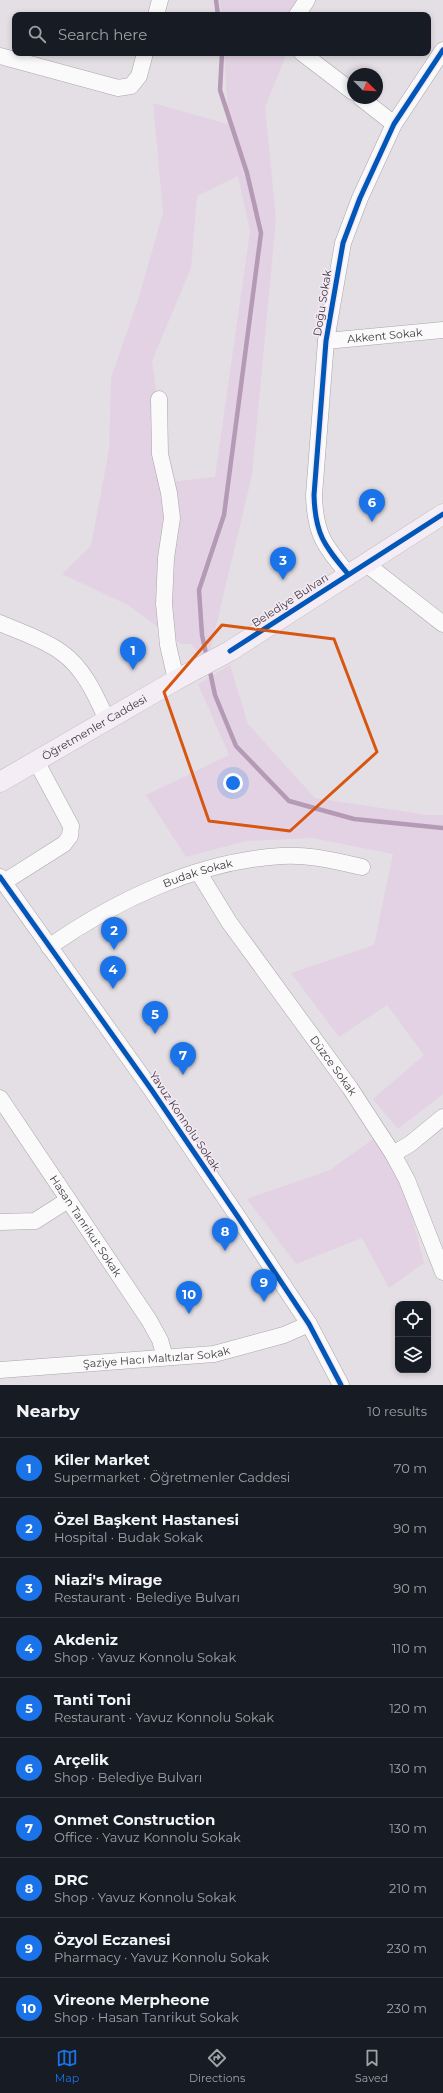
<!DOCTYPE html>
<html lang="en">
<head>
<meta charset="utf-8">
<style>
  body { margin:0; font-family:Montserrat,sans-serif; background:#20242c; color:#f1f3f6 }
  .controls { position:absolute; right:12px; bottom:12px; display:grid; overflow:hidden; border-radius:8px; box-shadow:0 2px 6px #0003 }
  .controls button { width:36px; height:36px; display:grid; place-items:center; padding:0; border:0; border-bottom:1px solid #363941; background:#171b24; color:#f1f3f6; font:20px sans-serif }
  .compass { position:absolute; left:347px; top:68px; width:36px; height:36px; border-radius:50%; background:#171b24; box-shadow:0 2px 6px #0003; rotate:114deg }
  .you { position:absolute; left:233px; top:783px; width:14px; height:14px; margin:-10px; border:3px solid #fff; border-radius:50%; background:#1a73e8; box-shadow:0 0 0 6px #1a73e833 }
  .badge { display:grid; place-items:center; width:26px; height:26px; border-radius:50%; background:#1a73e8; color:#fff; font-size:13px; font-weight:700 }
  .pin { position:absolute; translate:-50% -33px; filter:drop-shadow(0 1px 2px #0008) }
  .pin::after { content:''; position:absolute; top:21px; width:14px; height:12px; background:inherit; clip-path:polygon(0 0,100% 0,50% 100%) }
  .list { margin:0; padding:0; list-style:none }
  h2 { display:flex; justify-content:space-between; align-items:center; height:52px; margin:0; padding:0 16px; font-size:17px }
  h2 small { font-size:13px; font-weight:400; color:#9ea1a6 }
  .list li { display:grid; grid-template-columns:26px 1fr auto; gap:12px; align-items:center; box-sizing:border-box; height:60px; padding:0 16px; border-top:1px solid #363941 }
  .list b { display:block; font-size:15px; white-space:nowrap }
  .list p { margin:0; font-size:13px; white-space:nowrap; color:#9ea1a6 }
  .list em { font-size:13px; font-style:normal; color:#9ea1a6 }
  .icon { flex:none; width:22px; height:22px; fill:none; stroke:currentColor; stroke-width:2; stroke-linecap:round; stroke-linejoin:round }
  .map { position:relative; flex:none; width:443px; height:1385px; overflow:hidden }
  .search { position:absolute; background:#171b24; box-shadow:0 2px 6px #0003; left:12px; right:12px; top:12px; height:44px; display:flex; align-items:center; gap:10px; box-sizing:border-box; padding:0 14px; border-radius:8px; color:#9ea1a6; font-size:15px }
  .sheet { height:652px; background:#171b24 }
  nav { display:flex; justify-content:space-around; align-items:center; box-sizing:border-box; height:56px; border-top:1px solid #363941; background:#171b24; font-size:11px; color:#9ea1a6 }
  nav a { display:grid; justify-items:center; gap:2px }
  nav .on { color:#1a73e8 }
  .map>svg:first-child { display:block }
  .green { fill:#e3d2e4; fill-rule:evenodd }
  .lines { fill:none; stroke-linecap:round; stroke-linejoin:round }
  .stream { stroke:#b49ab5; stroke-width:4.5 }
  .minor-casing { stroke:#a9a5a9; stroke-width:17 }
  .major-casing { stroke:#c0bec1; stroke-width:21 }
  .minor { stroke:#fbfafb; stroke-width:16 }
  .major { stroke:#f4edf5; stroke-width:20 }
  .cycleway-casing { stroke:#f4e9f4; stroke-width:8 }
  .cycleway { stroke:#0057b8; stroke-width:5 }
  .marked { fill:none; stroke:#d75611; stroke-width:3; stroke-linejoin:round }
  .labels { text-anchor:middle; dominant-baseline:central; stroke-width:3; stroke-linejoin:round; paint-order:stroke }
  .street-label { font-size:11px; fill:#3e3a3f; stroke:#f4e9f4 }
</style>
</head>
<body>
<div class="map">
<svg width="443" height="1385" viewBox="0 0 443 1385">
  <rect width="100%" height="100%" fill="#e4dfe4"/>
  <!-- green -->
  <path class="green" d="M220,0H309L303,15H221Z
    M224,53H287L265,107L276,219L252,475L207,664L191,644H181L128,605L62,574L91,546L109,450L111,378L139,297L163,213L153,103L227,124L228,113ZM238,176L250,231L215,477L168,482L152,361L191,268L197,196Z
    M230,665L248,724L315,798L427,815H443V1094L398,1129L373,1099L424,1055L387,1005L339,1037L291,973L374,945L393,854L313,838L246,841L186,857L146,795L229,755L198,684Z
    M377,1136L408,1202L424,1263L389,1288L362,1238L296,1264L247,1199L330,1170Z"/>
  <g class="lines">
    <!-- stream -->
    <path class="stream" d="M216,0L218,15
      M207,658L202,635L199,590L224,515L261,233L247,173L220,90L222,53
      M209,667L215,695L236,746L289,801L354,819L443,828"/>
    <!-- minor casing -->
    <g class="minor-casing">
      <g id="minor">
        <path d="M156,15L160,0"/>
        <path d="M297,15L307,0"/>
        <path d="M302,53L353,92"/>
        <path d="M0,56L118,88L131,86L139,76L145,53"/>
        <path d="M361,98L394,124"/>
        <path id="s1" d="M326,341L443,330"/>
        <path d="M159,399L160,454L169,493L172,518L166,558L164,604L168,645L176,680"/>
        <path d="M365,563L443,624"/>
        <path d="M348,574C324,545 315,534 314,495L326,341L343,243L360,198L394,124L443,50"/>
        <path d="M0,623C20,632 43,639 61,652C84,668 96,696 107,720"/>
        <path id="s2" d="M199,873L229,922L350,1088L393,1154L407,1180L443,1272"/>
        <path d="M0,877L151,1089L238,1217L309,1324L341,1385"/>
        <path d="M4,882L64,844L70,836L71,826L36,761"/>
        <path id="s3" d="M49,947C116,900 198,861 281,856C309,854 335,861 362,867"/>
        <path id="s4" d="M0,1098L149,1320L160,1340L165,1357"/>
        <path d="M393,1154L410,1144L443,1117"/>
        <path d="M0,1222L35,1221L68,1200"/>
        <path id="s5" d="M0,1370L214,1354L284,1335L309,1324"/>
      </g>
    </g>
    <!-- major casing -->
    <g class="major-casing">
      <g id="major">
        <path id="s6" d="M0,782L176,680L230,651L443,514"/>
      </g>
    </g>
    <!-- minor -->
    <use href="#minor" class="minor"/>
    <!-- major -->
    <use href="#major" class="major"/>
    <!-- cycleway casing -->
    <g class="cycleway-casing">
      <path id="cycleway" d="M348,574C324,545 315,534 314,495L326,341L343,243L360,198L394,124L443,50
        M230,651L443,514
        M0,877L151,1089L238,1217L309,1324L341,1385"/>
    </g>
    <!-- cycleway -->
    <use href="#cycleway" class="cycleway"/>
  </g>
  <!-- marked area -->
  <path class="marked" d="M222,625L334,639L377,752L290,831L209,821L164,692Z"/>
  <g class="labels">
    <!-- street labels -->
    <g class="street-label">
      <text transform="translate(322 303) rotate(-81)">Doğu Sokak</text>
      <text stroke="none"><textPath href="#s1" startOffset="59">Akkent Sokak</textPath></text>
      <text transform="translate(290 600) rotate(-33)">Belediye Bulvarı</text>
      <text stroke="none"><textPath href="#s6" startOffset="109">Öğretmenler Caddesi</textPath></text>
      <text stroke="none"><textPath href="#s3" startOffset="167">Budak Sokak</textPath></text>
      <text stroke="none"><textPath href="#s2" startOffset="235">Düzce Sokak</textPath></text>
      <text transform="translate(185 1121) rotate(56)">Yavuz Konnolu Sokak</text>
      <text stroke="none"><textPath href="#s4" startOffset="154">Hasan Tanrikut Sokak</textPath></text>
      <text stroke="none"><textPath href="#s5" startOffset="157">Şaziye Hacı Maltızlar Sokak</textPath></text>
    </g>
  </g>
</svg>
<div class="controls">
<button><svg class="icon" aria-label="locate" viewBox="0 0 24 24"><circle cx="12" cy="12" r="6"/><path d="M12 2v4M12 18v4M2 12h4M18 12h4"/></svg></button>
<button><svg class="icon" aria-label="layers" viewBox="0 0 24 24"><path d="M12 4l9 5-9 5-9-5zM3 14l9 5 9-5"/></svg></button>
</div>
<svg class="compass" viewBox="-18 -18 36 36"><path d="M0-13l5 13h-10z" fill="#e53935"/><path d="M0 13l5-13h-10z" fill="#9ea1a6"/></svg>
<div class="you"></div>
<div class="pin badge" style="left:133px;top:670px">1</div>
<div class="pin badge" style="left:114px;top:950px">2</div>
<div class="pin badge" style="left:283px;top:580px">3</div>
<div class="pin badge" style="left:113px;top:989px">4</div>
<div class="pin badge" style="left:155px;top:1034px">5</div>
<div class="pin badge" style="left:372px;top:522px">6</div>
<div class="pin badge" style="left:183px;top:1075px">7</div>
<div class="pin badge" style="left:225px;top:1251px">8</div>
<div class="pin badge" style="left:264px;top:1302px">9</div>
<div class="pin badge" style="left:189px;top:1314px">10</div>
<div class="search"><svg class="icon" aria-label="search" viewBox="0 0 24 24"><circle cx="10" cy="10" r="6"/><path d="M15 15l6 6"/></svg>Search here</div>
</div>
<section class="sheet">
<h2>Nearby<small>10 results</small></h2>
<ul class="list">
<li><span class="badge">1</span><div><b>Kiler Market</b><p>Supermarket · Öğretmenler Caddesi</p></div><em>70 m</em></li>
<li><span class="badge">2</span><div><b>Özel Başkent Hastanesi</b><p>Hospital · Budak Sokak</p></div><em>90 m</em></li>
<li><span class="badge">3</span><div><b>Niazi's Mirage</b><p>Restaurant · Belediye Bulvarı</p></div><em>90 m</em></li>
<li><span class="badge">4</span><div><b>Akdeniz</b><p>Shop · Yavuz Konnolu Sokak</p></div><em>110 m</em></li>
<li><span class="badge">5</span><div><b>Tanti Toni</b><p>Restaurant · Yavuz Konnolu Sokak</p></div><em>120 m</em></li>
<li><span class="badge">6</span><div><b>Arçelik</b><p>Shop · Belediye Bulvarı</p></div><em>130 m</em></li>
<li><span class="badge">7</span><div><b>Onmet Construction</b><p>Office · Yavuz Konnolu Sokak</p></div><em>130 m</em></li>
<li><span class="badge">8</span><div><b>DRC</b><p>Shop · Yavuz Konnolu Sokak</p></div><em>210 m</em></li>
<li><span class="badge">9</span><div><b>Özyol Eczanesi</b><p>Pharmacy · Yavuz Konnolu Sokak</p></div><em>230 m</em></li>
<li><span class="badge">10</span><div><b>Vireone Merpheone</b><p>Shop · Hasan Tanrikut Sokak</p></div><em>230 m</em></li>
</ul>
</section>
<nav>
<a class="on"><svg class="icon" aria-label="map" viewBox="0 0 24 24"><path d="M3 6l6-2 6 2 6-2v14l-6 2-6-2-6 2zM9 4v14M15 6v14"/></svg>Map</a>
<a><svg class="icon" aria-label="directions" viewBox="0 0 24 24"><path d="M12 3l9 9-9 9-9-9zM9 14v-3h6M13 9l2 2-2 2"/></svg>Directions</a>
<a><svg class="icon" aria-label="saved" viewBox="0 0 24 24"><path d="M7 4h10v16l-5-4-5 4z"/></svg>Saved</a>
</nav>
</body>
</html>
